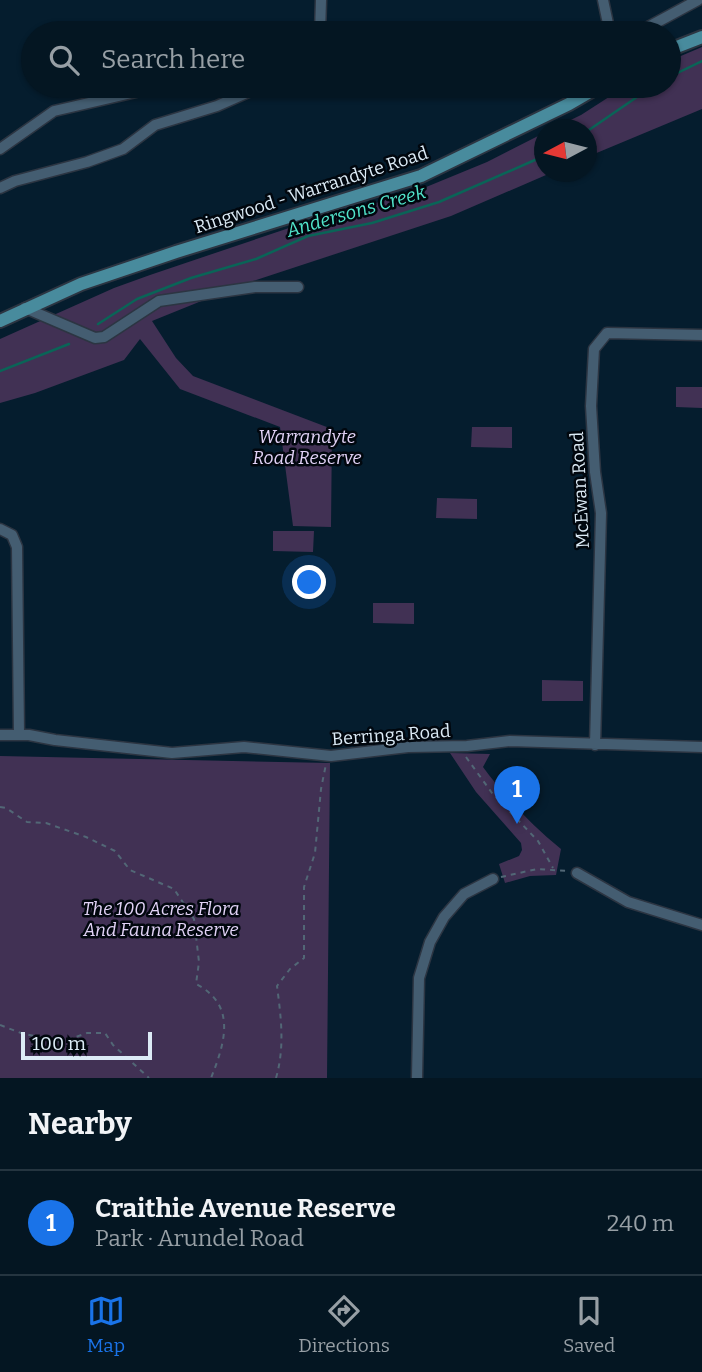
<!DOCTYPE html>
<html lang="en">
<head>
<meta charset="utf-8">
<style>
  body { margin:0; font-family:Bitter,serif; background:#0d1f2a; color:#f1f3f6 }
  .compass { position:absolute; left:534px; top:119px; width:63px; height:63px; border-radius:50%; background:#041622; box-shadow:0 2px 5px #0004; rotate:263deg }
  .scale { position:absolute; left:21px; bottom:18px; width:131px; box-sizing:border-box; padding-left:7px; border:4px solid #dcebf6; border-top:0; font-size:19px; line-height:24px; white-space:nowrap; color:#dcebf6; -webkit-text-stroke:5px #01070e; paint-order:stroke }
  .you { position:absolute; left:310px; top:583px; width:24px; height:24px; margin:-18px; border:5px solid #fff; border-radius:50%; background:#1a73e8; box-shadow:0 0 0 10px #1a73e833 }
  .badge { display:grid; place-items:center; width:46px; height:46px; border-radius:50%; background:#1a73e8; color:#fff; font-size:23px; font-weight:700 }
  .pin { position:absolute; translate:-50% -58px; filter:drop-shadow(0 2px 4px #0008) }
  .pin::after { content:''; position:absolute; top:37px; width:24px; height:21px; background:inherit; clip-path:polygon(0 0,100% 0,50% 100%) }
  .list { margin:0; padding:0; list-style:none }
  h2 { display:flex; justify-content:space-between; align-items:center; height:91px; margin:0; padding:0 28px; font-size:30px }
  h2 small { font-size:23px; font-weight:400; color:#979fa5 }
  .list li { display:grid; grid-template-columns:46px 1fr auto; gap:21px; align-items:center; box-sizing:border-box; height:105px; padding:0 28px; border-top:2px solid #253540 }
  .list b { display:block; font-size:26px; white-space:nowrap }
  .list p { margin:0; font-size:23px; white-space:nowrap; color:#979fa5 }
  .list em { font-size:23px; font-style:normal; color:#979fa5 }
  .icon { flex:none; width:38px; height:38px; fill:none; stroke:currentColor; stroke-width:2; stroke-linecap:round; stroke-linejoin:round }
  .map { position:relative; flex:none; width:702px; height:1078px; overflow:hidden }
  .search { position:absolute; background:#041622; box-shadow:0 2px 5px #0004; left:21px; right:21px; top:21px; height:77px; display:flex; align-items:center; gap:18px; box-sizing:border-box; padding:0 24px; border-radius:38px; color:#979fa5; font-size:26px }
  .sheet { height:196px; background:#041622 }
  nav { display:flex; justify-content:space-around; align-items:center; box-sizing:border-box; height:98px; border-top:2px solid #253540; background:#041622; font-size:19px; color:#979fa5 }
  nav a { display:grid; justify-items:center; gap:4px }
  nav .on { color:#1a73e8 }
  .map>svg:first-child { display:block }
  .green { fill:#413154 }
  .lines { fill:none; stroke-linecap:round; stroke-linejoin:round }
  .stream { stroke:#0a6457; stroke-width:2.5 }
  .minor-casing { stroke:#2c3542; stroke-width:13 }
  .major-casing { stroke:#2c3542; stroke-width:16 }
  .path { stroke:#526776; stroke-width:2; stroke-dasharray:5 5; stroke-linecap:butt }
  .minor { stroke:#445d71; stroke-width:10 }
  .major { stroke:#488b9d; stroke-width:12 }
  .labels { text-anchor:middle; dominant-baseline:central; stroke-width:5; stroke-linejoin:round; paint-order:stroke }
  .street-label { font-size:18px; fill:#dcebf6; stroke:#01070e }
  .park-label { font-size:18px; font-style:italic; fill:#e2d3f7; stroke:#01070e }
  .water-label { font-size:19px; font-style:italic; fill:#51e5cb; stroke:#01070e }
</style>
</head>
<body>
<div class="map">
<svg width="702" height="1078" viewBox="0 0 702 1078">
  <rect width="100%" height="100%" fill="#051d2e"/>
  <!-- green -->
  <path class="green" d="M702,47V109L587,157L586,130L552,129L581,115L626,86H669V61Z
    M544,133V172H553L451,216L241,285L152,321L176,358L193,376L332,429L331,527L293,526L280,427L180,389L140,339L124,360L35,393L0,403V339L114,288L150,275L292,227L414,192L487,162Z
    M676,387H702V408L676,407Z
    M472,427H512V448L471,447Z
    M437,498L477,499V519L436,518Z
    M273,531H314L313,552L273,551Z
    M373,603H414V624L373,623Z
    M542,680L583,681V701H542Z
    M450,753L490,754L483,767C506,798 531,825 561,849L556,875L530,876L505,883L499,864L519,856L522,850L521,843L476,792Z
    M0,756L330,763L327,1078H0Z"/>
  <g class="lines">
    <!-- stream -->
    <path class="stream" d="M669,77L702,61
      M586,132L653,86
      M98,324L137,299L191,278L256,259L308,236L372,223L439,202L544,156
      M0,371L69,344"/>
    <!-- minor casing -->
    <g class="minor-casing">
      <path id="minor" d="M603,0L610,33
        M320,33L321,0
        M637,33L698,0
        M0,149L54,111L162,86
        M0,188L15,181L87,162L123,149L155,125L217,106L262,86
        M25,308L95,338L104,337L159,301L255,287H298
        M0,529L12,535L17,547L19,735
        M0,735H29L55,740L172,753L244,747L331,756L408,747L467,746L510,741L702,747
        M595,745L601,513L595,472L591,406L594,349L607,333L702,335
        M577,873L628,902L702,925
        M417,1078L419,978L430,942L444,917L464,894L493,879"/>
    </g>
    <!-- major casing -->
    <g class="major-casing">
      <path id="major" d="M669,50L702,37
        M0,321L81,284L176,252L421,176L569,104L600,86"/>
    </g>
    <!-- path -->
    <path class="path" d="M466,757L492,793L538,841L553,868
      M0,807L6,808L27,822L46,823L86,837L115,851L130,870L174,889L194,919L199,962L196,984C237,1005 225,1043 211,1078
      M501,877L537,869L567,871
      M0,1025L21,1033L61,1042L87,1033H105L113,1045L149,1078
      M276,1078C285,1047 281,1017 277,986L290,969L304,958V887L315,853L321,789L326,764"/>
    <!-- minor -->
    <use href="#minor" class="minor"/>
    <!-- major -->
    <use href="#major" class="major"/>
  </g>
  <g class="labels">
    <!-- street labels -->
    <g class="street-label">
      <text transform="translate(311 190) rotate(-18)">Ringwood - Warrandyte Road</text>
      <text transform="translate(580 490) rotate(-93)">McEwan Road</text>
      <text transform="translate(391 735) rotate(-4)">Berringa Road</text>
    </g>
    <!-- park labels -->
    <g class="park-label">
      <text x="307" y="437">Warrandyte<tspan x="307" dy="21">Road Reserve</tspan></text>
      <text x="161" y="909">The 100 Acres Flora<tspan x="161" dy="21">And Fauna Reserve</tspan></text>
    </g>
    <!-- water labels -->
    <g class="water-label">
      <text transform="translate(356 211) rotate(-16)">Andersons Creek</text>
    </g>
  </g>
</svg>
<svg class="compass" viewBox="-18 -18 36 36"><path d="M0-13l5 13h-10z" fill="#e53935"/><path d="M0 13l5-13h-10z" fill="#979fa5"/></svg>
<div class="scale">100 m</div>
<div class="you"></div>
<div class="pin badge" style="left:517px;top:824px">1</div>
<div class="search"><svg class="icon" aria-label="search" viewBox="0 0 24 24"><circle cx="10" cy="10" r="6"/><path d="M15 15l6 6"/></svg>Search here</div>
</div>
<section class="sheet">
<h2>Nearby<small></small></h2>
<ul class="list">
<li><span class="badge">1</span><div><b>Craithie Avenue Reserve</b><p>Park · Arundel Road</p></div><em>240 m</em></li>
</ul>
</section>
<nav>
<a class="on"><svg class="icon" aria-label="map" viewBox="0 0 24 24"><path d="M3 6l6-2 6 2 6-2v14l-6 2-6-2-6 2zM9 4v14M15 6v14"/></svg>Map</a>
<a><svg class="icon" aria-label="directions" viewBox="0 0 24 24"><path d="M12 3l9 9-9 9-9-9zM9 14v-3h6M13 9l2 2-2 2"/></svg>Directions</a>
<a><svg class="icon" aria-label="saved" viewBox="0 0 24 24"><path d="M7 4h10v16l-5-4-5 4z"/></svg>Saved</a>
</nav>
</body>
</html>
